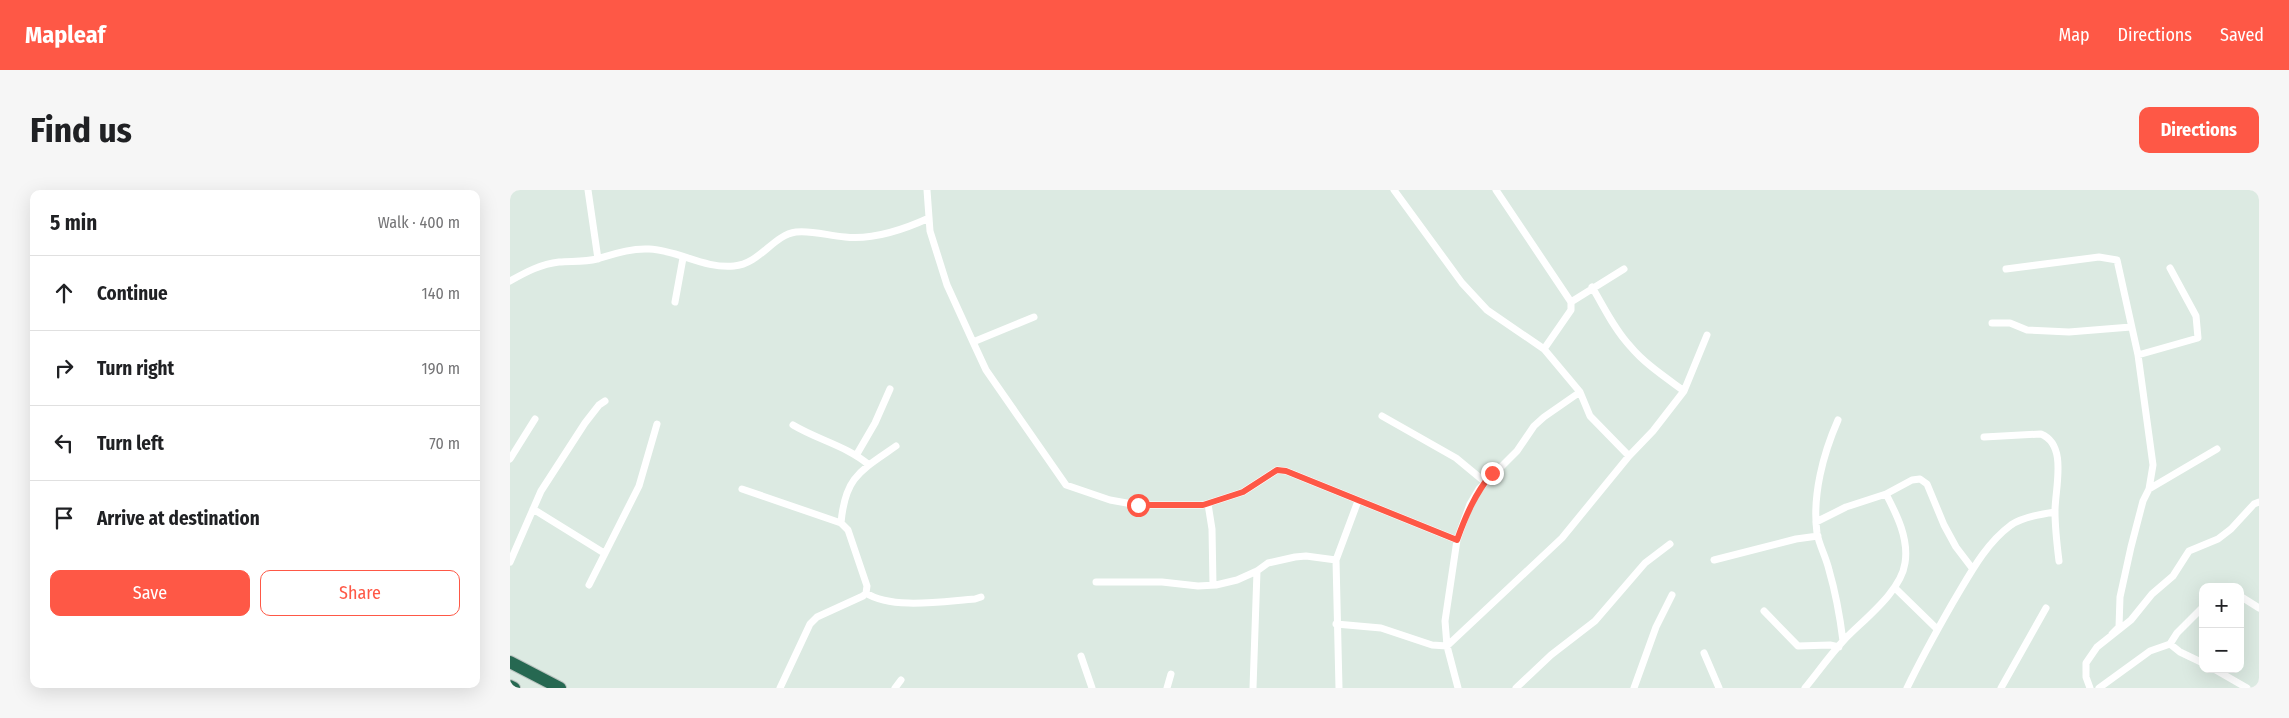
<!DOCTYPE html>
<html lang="en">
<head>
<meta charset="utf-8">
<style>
  body { margin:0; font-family:"Fira Sans Condensed",sans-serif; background:#f6f6f6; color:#202124 }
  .controls { position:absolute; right:15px; bottom:15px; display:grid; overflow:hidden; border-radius:10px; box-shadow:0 5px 20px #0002 }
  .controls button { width:45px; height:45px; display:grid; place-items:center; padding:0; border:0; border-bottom:1px solid #e0e0e0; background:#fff; color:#202124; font:25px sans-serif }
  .stop { position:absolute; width:15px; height:15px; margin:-11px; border:4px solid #fe5846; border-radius:50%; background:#fff }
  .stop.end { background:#fe5846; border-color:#fff; box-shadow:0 1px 5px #0008 }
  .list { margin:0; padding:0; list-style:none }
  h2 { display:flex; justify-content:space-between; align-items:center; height:65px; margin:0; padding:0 20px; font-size:21px }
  h2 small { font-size:16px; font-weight:400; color:#757577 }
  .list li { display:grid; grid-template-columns:32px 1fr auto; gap:15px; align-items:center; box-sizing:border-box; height:75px; padding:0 20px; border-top:1px solid #e0e0e0 }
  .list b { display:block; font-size:19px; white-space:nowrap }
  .list em { font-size:16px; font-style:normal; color:#757577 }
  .actions { display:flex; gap:10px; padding:15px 20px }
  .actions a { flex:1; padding:11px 0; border:1px solid #fe5846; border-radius:10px; text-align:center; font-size:18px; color:#fe5846 }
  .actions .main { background:#fe5846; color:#fff }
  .icon { flex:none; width:28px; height:28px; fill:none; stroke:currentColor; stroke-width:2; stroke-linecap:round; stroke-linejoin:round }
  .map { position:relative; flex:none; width:1749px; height:498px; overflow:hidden; border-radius:10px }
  header { display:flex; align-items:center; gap:30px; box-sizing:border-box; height:70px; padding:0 25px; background:#fe5846; color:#fff }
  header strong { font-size:24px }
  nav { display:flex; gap:28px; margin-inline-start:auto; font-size:18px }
  .intro { display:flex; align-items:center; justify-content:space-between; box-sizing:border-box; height:120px; padding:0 30px }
  h1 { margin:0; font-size:35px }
  .button { padding:12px 22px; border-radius:10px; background:#fe5846; color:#fff; font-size:18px; font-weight:700 }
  main { display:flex; gap:30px; padding:0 30px }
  aside { flex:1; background:#fff; border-radius:10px; box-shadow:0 5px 20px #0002 }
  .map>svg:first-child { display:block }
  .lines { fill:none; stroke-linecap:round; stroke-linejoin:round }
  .motorway-casing { stroke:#bbc4c0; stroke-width:14 }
  .minor { stroke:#fff; stroke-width:7 }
  .motorway { stroke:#266851; stroke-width:12 }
  .route { stroke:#fe5846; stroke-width:6 }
</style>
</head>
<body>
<header>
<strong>Mapleaf</strong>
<nav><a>Map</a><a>Directions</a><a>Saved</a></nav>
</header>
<div class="intro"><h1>Find us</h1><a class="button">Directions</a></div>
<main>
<aside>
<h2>5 min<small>Walk · 400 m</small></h2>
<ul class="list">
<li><svg class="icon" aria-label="ahead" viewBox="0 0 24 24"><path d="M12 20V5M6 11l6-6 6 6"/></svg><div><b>Continue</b></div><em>140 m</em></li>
<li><svg class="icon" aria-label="right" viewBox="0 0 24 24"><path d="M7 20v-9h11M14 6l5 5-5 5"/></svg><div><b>Turn right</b></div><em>190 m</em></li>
<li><svg class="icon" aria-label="left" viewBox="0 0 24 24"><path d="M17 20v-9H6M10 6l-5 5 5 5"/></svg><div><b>Turn left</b></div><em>70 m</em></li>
<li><svg class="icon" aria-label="arrive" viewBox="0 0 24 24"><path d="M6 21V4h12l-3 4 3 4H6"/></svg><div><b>Arrive at destination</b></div></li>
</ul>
<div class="actions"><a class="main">Save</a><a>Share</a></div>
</aside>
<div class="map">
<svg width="1749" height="498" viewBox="0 0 1749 498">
  <rect width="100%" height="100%" fill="#dceae2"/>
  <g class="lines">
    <!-- motorway casing -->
    <g class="motorway-casing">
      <path id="motorway" d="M0,472L50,498
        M0,496L4,498"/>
    </g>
    <!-- minor -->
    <path class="minor" d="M78,0L88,69
      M417,0L420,41L437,95L463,152L476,180L556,295L600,310L628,315H693L733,302L767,280L776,281L947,350
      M884,0L952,93L977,120L1034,159L1070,202L1080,226L1119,266
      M986,0L1061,112V120L1034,159
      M1496,79L1589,67L1607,70L1628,165L1643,275L1639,299L1633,311L1621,357L1610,407L1609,437L1602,444
      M0,91C16,82 31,74 49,72C62,71 75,72 87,69C104,64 121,58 139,59C168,60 194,79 224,76C250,74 263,45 286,42C302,40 319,46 335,47C362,50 395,39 419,28
      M1082,97C1094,117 1104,139 1120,156C1135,174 1155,187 1174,201
      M165,112L173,68
      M1061,112L1114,79
      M1482,133H1500L1517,140L1559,142L1621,137
      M463,152L524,127
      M1628,165L1688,148L1686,126L1660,78
      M872,226L946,268L975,292
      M1328,230C1313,264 1302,306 1307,343C1309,355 1316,367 1319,380C1326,404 1330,427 1333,451
      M283,235C308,250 337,256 359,275
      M1474,247L1531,244C1558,255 1545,298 1545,321C1545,338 1547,355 1549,371
      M347,264L365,233L380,199
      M0,269L25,229
      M232,299L331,333L338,340L357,396L356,403L353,406L307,427L300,434L270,498
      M1639,299L1707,259
      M698,314L702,339L703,395
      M23,319L94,363
      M1306,332L1336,317L1376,304L1402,290L1410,289L1417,294L1434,335L1446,357L1462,378
      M331,333C335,287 350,281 386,256
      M1204,370L1286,349L1308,346
      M0,372L31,301L75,233L89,215L95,211
      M586,392H652L688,396L706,395L727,390L747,381L758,373L785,367L796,366L826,370
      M79,395L129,296L147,234
      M1385,398L1427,439
      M356,403C382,420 435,411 465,409L471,407
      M1730,406L1749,418
      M1254,421L1288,456L1320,455L1329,457
      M826,434L871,438L922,455L937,456L1052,348L1119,266L1143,241L1174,201L1197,145
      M1660,454L1667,443L1693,417
      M1194,463L1209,498
      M571,466L582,498
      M1704,479L1737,498
      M385,498L391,490
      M657,498L661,484
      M743,498L747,381
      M829,498L826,370L848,311
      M948,498L937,456L935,431L947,350L960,314L969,299L1007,261L1024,236L1034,227L1070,202
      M1006,498L1041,465L1085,431L1135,373L1160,354
      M1124,498L1146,437L1162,405
      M1295,498C1308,482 1320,465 1334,450C1353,430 1391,402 1395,373C1399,349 1387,325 1376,304
      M1397,498C1411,469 1426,442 1442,414C1459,386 1474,355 1501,335C1513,327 1531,324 1545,322
      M1491,498L1536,418
      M1580,498L1576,487V473L1587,457L1621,430L1642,404L1663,386L1679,361L1708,349L1721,339L1744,314L1749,312
      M1589,498L1640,461L1660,454L1670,462L1693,473"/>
    <!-- motorway -->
    <use href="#motorway" class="motorway"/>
  </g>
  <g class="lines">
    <!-- route -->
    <path class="route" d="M628,315H693L733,302L767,280L776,281L947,350C956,325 965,304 982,283"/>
  </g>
</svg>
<div class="controls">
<button>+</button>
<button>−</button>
</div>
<div class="stop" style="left:628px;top:315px"></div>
<div class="stop end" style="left:982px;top:283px"></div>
</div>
</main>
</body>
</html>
